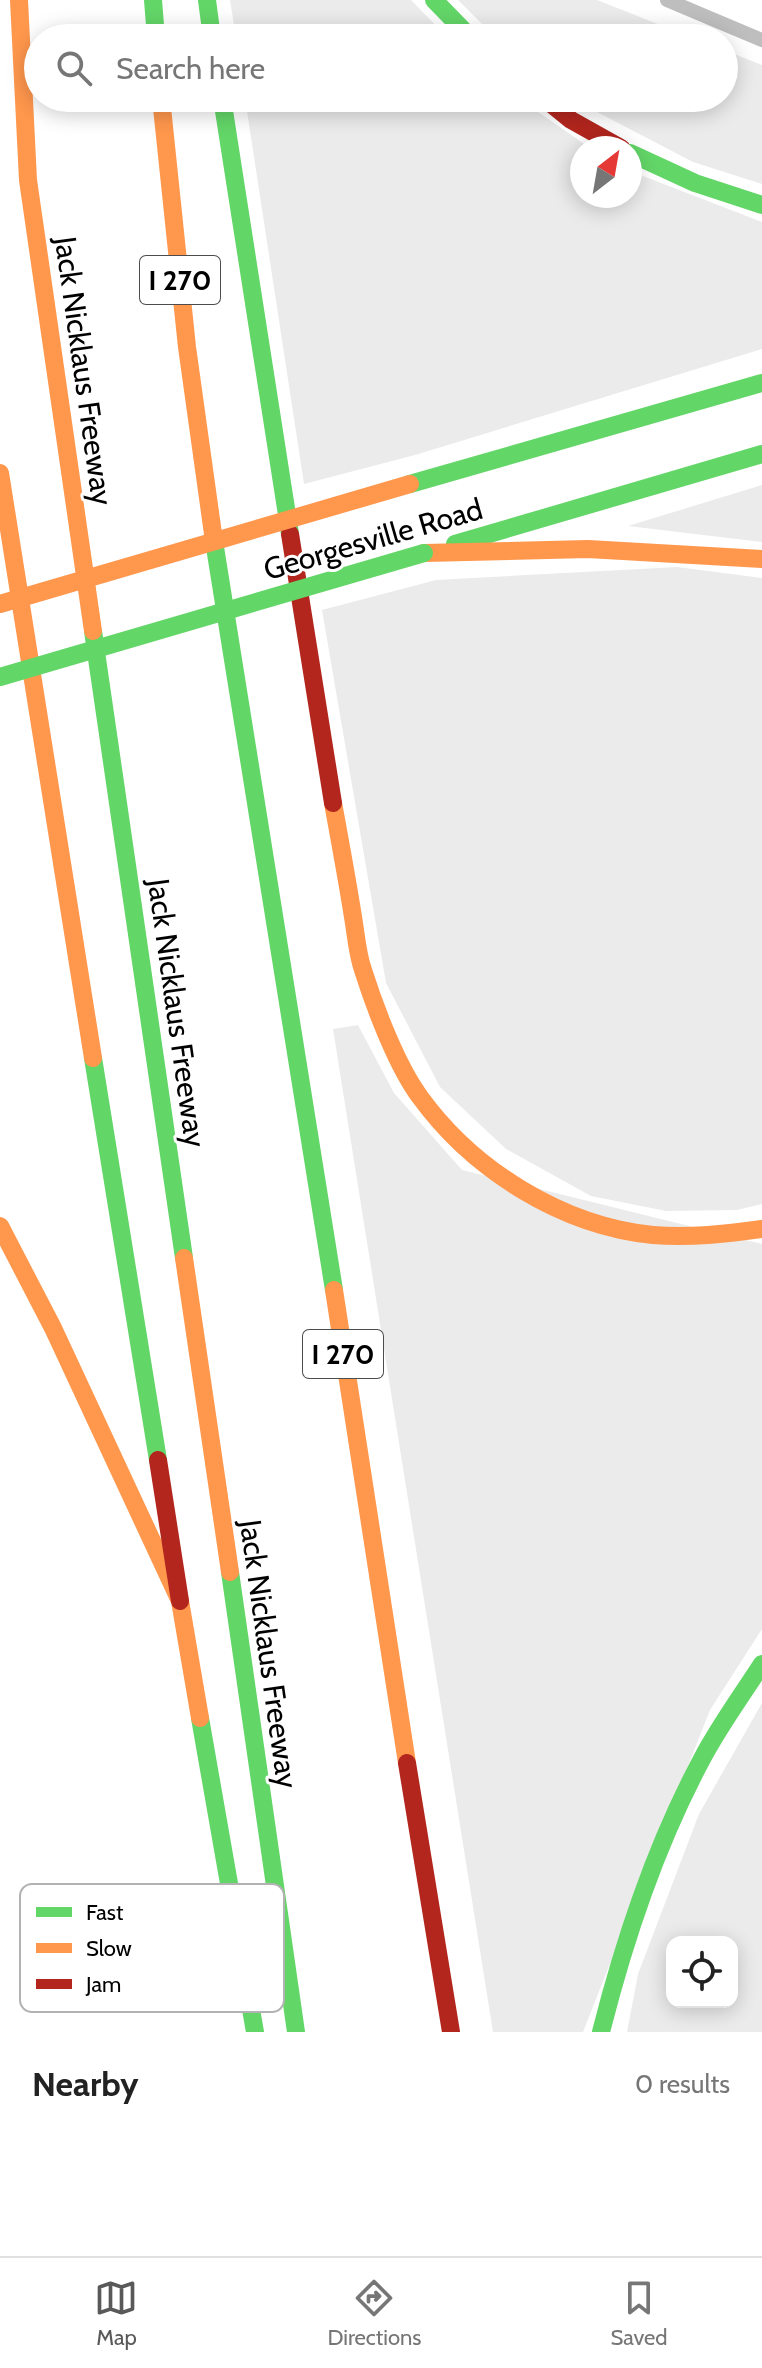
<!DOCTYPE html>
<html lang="en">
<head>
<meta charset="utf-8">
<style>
  body { margin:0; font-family:Cabin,sans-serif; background:#f2f2f2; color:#222 }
  .controls { position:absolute; right:24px; bottom:24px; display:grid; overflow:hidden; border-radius:16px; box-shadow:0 4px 20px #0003 }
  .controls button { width:72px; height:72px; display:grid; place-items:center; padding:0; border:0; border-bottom:2px solid #e0e0e0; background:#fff; color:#222; font:40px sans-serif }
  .compass { position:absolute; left:570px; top:136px; width:72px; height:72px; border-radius:50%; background:#fff; box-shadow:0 4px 20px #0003; rotate:31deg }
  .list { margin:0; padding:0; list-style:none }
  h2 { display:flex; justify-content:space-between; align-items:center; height:104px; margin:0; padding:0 32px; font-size:34px }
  h2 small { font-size:26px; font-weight:400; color:#767676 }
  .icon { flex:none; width:44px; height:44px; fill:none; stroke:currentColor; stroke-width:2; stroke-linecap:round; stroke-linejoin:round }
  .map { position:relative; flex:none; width:762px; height:2032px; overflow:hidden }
  .search { position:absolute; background:#fff; box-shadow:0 4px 20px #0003; left:24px; right:24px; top:24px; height:88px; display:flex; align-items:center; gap:20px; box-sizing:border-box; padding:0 28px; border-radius:44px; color:#767676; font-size:30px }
  .sheet { height:224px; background:#fff }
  nav { display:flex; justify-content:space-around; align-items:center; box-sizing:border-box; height:112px; border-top:2px solid #e0e0e0; background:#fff; font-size:22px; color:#767676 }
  nav a { display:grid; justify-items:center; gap:4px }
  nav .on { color:#595959 }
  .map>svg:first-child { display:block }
  .green { fill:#ebebeb; fill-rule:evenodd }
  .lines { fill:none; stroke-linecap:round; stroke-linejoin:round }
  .lane { stroke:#bebebe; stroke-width:14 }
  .fast { stroke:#63d668; stroke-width:18 }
  .slow { stroke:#ff974d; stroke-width:18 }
  .jam { stroke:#b3261e; stroke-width:18 }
  .fast-bridge { stroke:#63d668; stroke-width:18 }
  .slow-bridge { stroke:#ff974d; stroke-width:18 }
  .labels { text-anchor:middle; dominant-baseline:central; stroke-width:6; stroke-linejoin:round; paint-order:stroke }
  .shield { fill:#fff; stroke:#4c4c4c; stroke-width:2 }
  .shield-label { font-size:28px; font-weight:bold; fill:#000 }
  .street-label { font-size:30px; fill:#000; stroke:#fff }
  .key { fill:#fff; stroke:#b2b2b2; stroke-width:2 }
  .key-label { font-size:22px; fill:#000 }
</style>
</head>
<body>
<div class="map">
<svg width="762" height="2032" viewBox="0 0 762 2032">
  <rect width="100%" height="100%" fill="#fff"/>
  <!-- green -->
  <path class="green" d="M230,0H411L448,38H236Z
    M458,0H597L693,38H496Z
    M724,50L762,65V184L693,162L599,113L578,98H724Z
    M245,98H518L590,148H582V196H630V171L762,222V349L415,455L304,484Z
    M762,485V542L628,526Z
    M677,567L762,578V1204L737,1210L666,1211L591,1196L506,1149L440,1087L386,983L322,610L436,580Z
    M358,1025L394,1093L462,1170L762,1244V1629L710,1710L583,2032H493L333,1029Z
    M762,1703V2032H627L638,1974L699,1814ZM672,1942H732V2002H672Z"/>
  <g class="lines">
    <!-- lane -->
    <path class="lane" d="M667,0L762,40"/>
    <!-- fast -->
    <path class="fast" d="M153,0L156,38
      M207,0L212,38
      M434,0L471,38
      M222,98L290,534
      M630,153L695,183L762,205
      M410,484L762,383
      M214,541L334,1290
      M455,544L762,454
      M93,631L184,1258
      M93,1058L158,1460
      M230,1572L296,2032
      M200,1718L255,2032
      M601,2032C625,1937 656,1844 703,1757C720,1725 742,1695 762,1664"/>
    <!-- slow -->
    <path class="slow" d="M19,0L28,180L93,631
      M161,98L187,347L214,541
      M0,473L93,1058
      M424,553L588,549L762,559
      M333,803C340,841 347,879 353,917C356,934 357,953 363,970C375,1008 397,1066 420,1097C473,1170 562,1226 653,1235C690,1238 726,1234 762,1229
      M0,1226L53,1328L180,1601L200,1718
      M184,1258L230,1572
      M334,1290L407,1763"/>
    <!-- jam -->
    <path class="jam" d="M544,98L571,120L621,148
      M290,534L333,803
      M158,1460L180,1601
      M407,1763L451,2032"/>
    <!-- fast-bridge -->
    <path class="fast-bridge" d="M0,677L424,553"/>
    <!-- slow-bridge -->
    <path class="slow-bridge" d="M0,604L410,484"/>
  </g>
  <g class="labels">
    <!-- shield labels -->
    <g class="shield">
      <rect x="140" y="256" width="80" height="48" rx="6"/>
      <rect x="303" y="1330" width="80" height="48" rx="6"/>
    </g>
    <g class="shield-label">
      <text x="180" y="280">I 270</text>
      <text x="343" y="1354">I 270</text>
    </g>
    <!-- street labels -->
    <g class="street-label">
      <text transform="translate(84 371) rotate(82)">Jack Nicklaus Freeway</text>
      <text transform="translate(373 539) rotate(-16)">Georgesville Road</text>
      <text transform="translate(177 1013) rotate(82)">Jack Nicklaus Freeway</text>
      <text transform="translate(269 1654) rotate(82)">Jack Nicklaus Freeway</text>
    </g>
  </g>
  <!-- legend -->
  <rect x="20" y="1884" width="264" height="128" rx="12" class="key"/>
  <rect x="36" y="1907" width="36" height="10" fill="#63d668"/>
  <rect x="36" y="1943" width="36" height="10" fill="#ff974d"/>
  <rect x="36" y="1979" width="36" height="10" fill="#b3261e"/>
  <g class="key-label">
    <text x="86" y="1920">Fast</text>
    <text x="86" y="1956">Slow</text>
    <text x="86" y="1992">Jam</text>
  </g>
</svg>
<div class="controls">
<button><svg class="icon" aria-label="locate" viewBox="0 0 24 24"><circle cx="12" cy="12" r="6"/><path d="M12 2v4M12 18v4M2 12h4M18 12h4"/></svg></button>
</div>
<svg class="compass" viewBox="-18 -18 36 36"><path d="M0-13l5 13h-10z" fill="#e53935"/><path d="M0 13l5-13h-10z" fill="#767676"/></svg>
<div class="search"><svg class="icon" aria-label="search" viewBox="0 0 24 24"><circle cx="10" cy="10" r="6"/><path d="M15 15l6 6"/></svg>Search here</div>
</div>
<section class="sheet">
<h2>Nearby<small>0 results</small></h2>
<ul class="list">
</ul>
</section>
<nav>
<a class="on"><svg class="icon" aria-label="map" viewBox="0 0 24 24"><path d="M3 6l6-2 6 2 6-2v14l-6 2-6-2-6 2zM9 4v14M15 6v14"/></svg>Map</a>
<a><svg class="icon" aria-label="directions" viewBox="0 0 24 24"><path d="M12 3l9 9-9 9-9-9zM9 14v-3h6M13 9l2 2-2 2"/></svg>Directions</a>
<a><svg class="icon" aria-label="saved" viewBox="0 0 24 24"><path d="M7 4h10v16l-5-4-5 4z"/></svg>Saved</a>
</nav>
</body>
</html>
